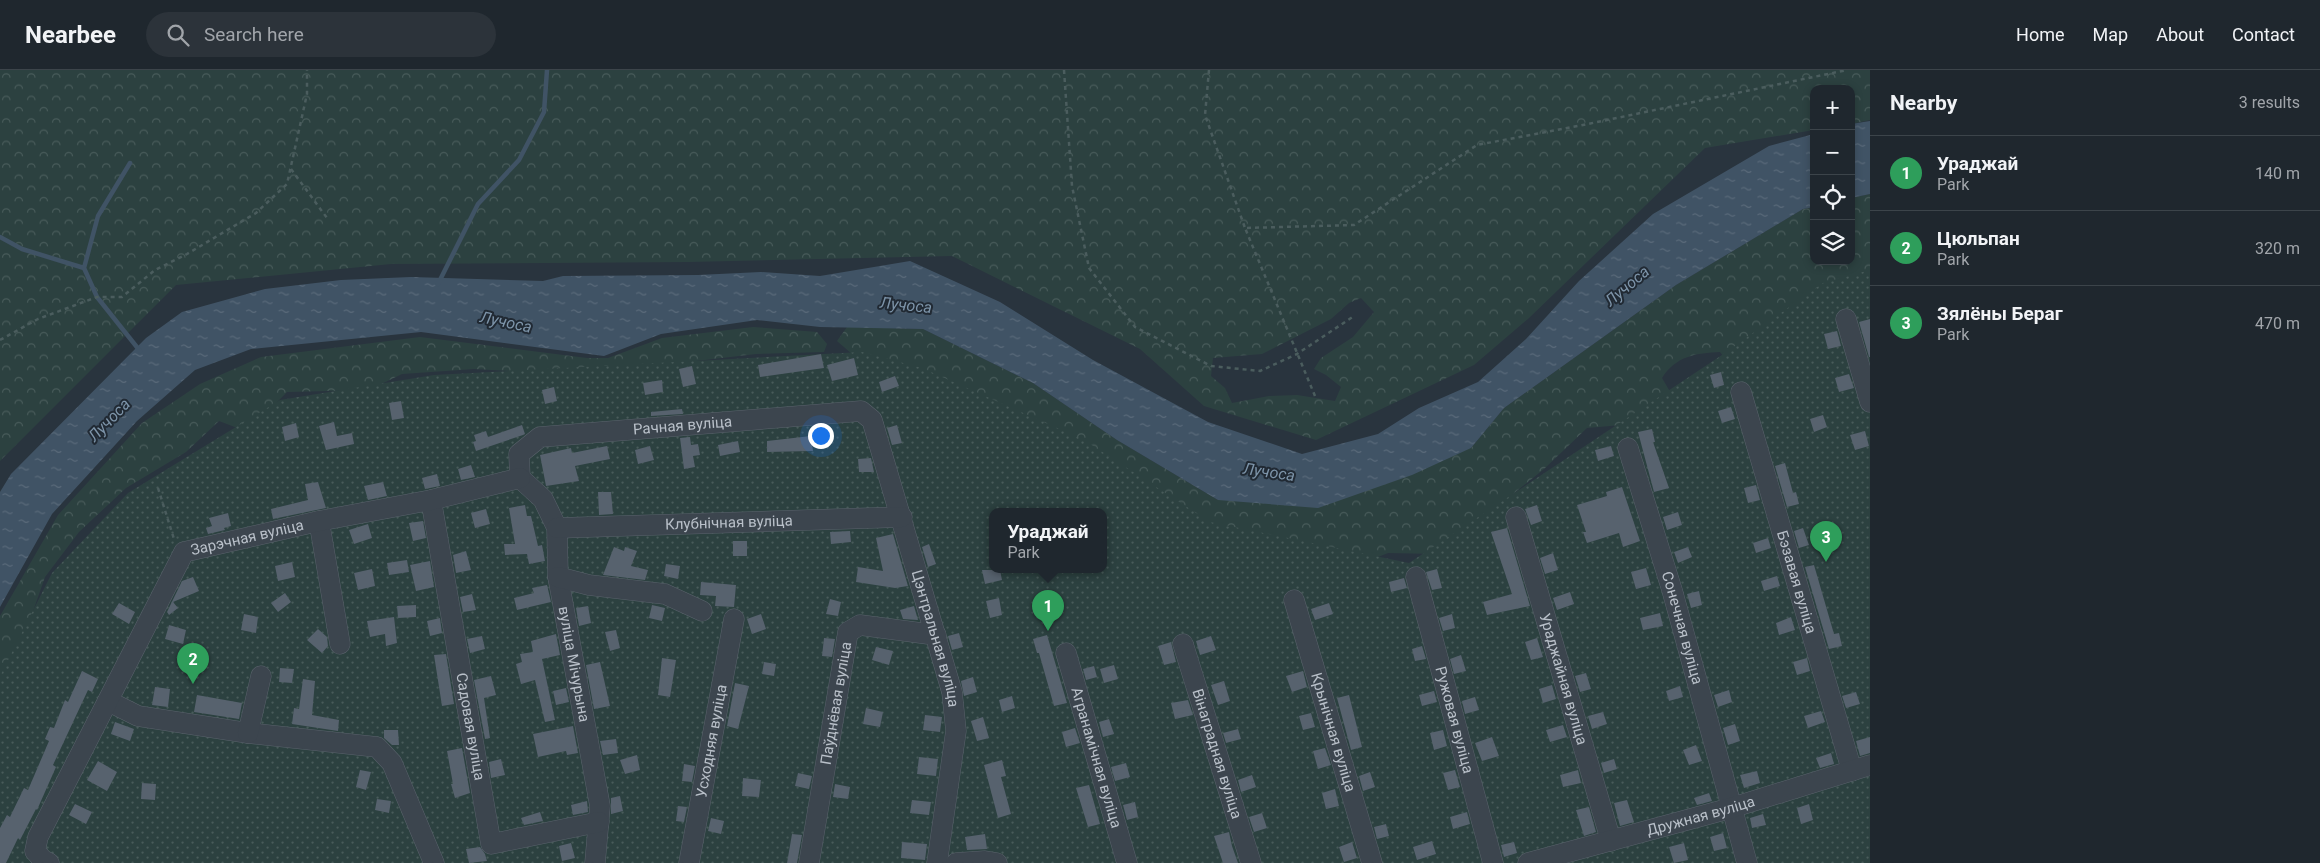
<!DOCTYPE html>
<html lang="en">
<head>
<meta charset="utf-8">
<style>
  body { margin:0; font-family:Roboto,sans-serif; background:#2c333a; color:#f1f3f6 }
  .controls { position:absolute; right:15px; top:15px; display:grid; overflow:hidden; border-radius:10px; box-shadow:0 2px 8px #0003 }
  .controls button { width:45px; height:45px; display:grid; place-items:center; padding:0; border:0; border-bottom:1px solid #3c444a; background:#1f272e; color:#f1f3f6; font:25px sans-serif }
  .you { position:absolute; left:820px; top:365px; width:18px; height:18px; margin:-12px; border:4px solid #fff; border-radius:50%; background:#1a73e8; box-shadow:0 0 0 8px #1a73e833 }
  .badge { display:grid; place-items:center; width:32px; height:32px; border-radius:50%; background:#d93025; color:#fff; font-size:16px; font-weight:700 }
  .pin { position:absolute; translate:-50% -41px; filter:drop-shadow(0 1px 2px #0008) }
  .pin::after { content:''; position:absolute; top:26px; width:18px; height:15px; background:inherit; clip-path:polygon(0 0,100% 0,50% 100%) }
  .popup { position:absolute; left:989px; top:438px; width:118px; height:65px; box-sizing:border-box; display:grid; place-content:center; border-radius:10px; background:#1f272e; filter:drop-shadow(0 1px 4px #0005); font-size:16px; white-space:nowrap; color:#a1a5aa }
  .popup b { font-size:19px; color:#f1f3f6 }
  .popup::after { content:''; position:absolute; left:50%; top:100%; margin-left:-10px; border:10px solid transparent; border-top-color:#1f272e }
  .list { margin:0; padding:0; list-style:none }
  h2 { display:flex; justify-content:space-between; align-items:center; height:65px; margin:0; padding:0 20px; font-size:21px }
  h2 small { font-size:16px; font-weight:400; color:#a1a5aa }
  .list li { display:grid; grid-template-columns:32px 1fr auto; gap:15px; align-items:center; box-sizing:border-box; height:75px; padding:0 20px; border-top:1px solid #3c444a }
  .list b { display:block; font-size:19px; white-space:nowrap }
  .list p { margin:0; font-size:16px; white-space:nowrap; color:#a1a5aa }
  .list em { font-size:16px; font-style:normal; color:#a1a5aa }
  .icon { flex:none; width:28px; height:28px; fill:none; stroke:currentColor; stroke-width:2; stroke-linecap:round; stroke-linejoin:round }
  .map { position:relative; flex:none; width:1870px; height:793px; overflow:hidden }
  header { display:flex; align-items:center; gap:30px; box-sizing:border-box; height:70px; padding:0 25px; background:#1f272e; border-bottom:1px solid #3c444a }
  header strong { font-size:24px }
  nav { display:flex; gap:28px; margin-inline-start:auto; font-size:18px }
  .search { width:350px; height:45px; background:#2c333a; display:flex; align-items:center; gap:12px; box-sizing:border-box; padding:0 18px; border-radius:28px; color:#a1a5aa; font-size:19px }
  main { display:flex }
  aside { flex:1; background:#1f272e }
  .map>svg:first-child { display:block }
  .forest { fill:url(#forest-crowns); fill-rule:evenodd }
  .garden { fill:url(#garden-dots); fill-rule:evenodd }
  .water { fill:url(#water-ripples) }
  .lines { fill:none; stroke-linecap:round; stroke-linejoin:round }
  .stream { stroke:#405365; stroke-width:4.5 }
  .building { fill:#57626e }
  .minor-casing { stroke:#5a636c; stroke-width:21 }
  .path { stroke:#4b5d5e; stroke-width:2.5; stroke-dasharray:4 4; stroke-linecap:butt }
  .minor { stroke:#3c454e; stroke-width:20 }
  .labels { text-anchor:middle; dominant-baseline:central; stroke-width:4; stroke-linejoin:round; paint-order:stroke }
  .street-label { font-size:15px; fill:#b9c0c9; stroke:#212a34 }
  .water-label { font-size:16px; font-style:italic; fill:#7d94a9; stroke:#212a34 }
</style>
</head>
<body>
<header>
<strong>Nearbee</strong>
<div class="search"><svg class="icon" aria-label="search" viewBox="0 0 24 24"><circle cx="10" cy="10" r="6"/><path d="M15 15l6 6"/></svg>Search here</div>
<nav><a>Home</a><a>Map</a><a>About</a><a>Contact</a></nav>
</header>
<main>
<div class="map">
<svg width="1870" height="793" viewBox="0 0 1870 793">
  <defs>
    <pattern id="forest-crowns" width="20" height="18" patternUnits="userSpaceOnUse" patternTransform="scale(1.25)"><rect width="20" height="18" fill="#2c4140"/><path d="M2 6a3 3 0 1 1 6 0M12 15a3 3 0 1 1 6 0" fill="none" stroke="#485b5a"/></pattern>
    <pattern id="garden-dots" width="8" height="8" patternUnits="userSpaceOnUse" patternTransform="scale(1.25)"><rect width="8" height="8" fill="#2c4140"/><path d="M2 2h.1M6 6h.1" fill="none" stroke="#485b5a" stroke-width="1.8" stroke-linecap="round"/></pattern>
    <pattern id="water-ripples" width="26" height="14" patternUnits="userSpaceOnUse" patternTransform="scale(1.25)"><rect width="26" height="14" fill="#405365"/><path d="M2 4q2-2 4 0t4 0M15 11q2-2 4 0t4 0" fill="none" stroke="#5a6a7a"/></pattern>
  </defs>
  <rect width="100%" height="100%" fill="#29343e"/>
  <!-- forest -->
  <path class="forest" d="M0,0H1870V50L1851,54V19H1814V60L1705,78L1529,248L1474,295L1316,370L1204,336L1140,279L952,186L688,192L391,194L176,215L0,391ZM1361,228L1374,242L1353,267L1321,288L1314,299L1326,305L1341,317L1335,331L1297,325L1269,326L1232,333L1225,318L1211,306L1213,288L1262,284L1331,249L1349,233Z
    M1870,124V213L1744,311L1720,282C1696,283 1676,286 1662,308L1679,337L1667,351L1587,358L1544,399L1439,484L1388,483L1328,507L1103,500L1129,450L874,303L837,271L847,257L923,259L1033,313L1117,370L1218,430L1471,378L1504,338L1676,215L1803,139L1814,137V191H1851V128Z
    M753,257L817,262L827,274L824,282L756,284L576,305L474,299L402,304L369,320L287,322L248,362L219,351L186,382L126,418L79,462L45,507L14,596L0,619V546L58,445L142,353L200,314L261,287L420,267L587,288H608L662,268Z"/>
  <!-- garden -->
  <path class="garden" d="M1870,200V793H0V606L52,503L128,423L280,330L434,305L862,282L922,298L1084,370L1210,452L1409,493L1722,285L1823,213ZM993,442H1103V500H993Z"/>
  <!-- water -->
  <path class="water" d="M1870,51V124L1851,128V54Z
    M1814,64V137L1803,139L1676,215L1504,338L1471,378L1412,405L1318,438L1218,430L1117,370L1033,313L923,259L820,257L757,250L661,264L604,286L421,262L251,279L195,300L137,351L52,444L0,537V422L11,404L146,268L182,242L265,219L341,210L411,207L543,211L563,206L698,205L761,202L820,206L910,191L1000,232L1093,290L1208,352L1302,384L1378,364L1419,338L1478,312L1526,269L1579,211L1653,144L1769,76Z"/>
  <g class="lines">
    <!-- stream -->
    <path class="stream" d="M130,93L98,146L84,198L97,227L140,281
      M0,167L22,179L84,198
      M438,214L478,134L519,90L544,42L547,0"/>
  </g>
  <!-- building -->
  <path class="building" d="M1870,249V287H1869L1859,252Z
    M1837,261L1841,276L1828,279L1824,264Z
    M821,284L824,298L760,307L758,295Z
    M854,288L858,305L832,311L827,295Z
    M692,296L696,314L683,317L679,299Z
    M1721,302L1724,315L1714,318L1710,305Z
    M1849,304L1854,318L1839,322L1835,308Z
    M895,306L899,316L882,322L879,312Z
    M662,310L663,322L645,325L643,313Z
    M554,317L557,331L545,334L542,320Z
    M401,331L404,348L392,350L389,333Z
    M1731,337L1735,349L1722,353L1718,341Z
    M682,339L683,344L651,346V342Z
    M1823,345L1827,357L1814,362L1810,349Z
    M334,352L337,366L352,363L354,374L326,380L319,356Z
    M296,353L299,367L285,371L282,357Z
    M522,355L525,364L523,365L476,381L473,372L476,371L474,365L486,361L488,367Z
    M897,355L902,373L892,375L887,358Z
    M1652,359L1655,372H1653L1669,418L1654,422L1638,362Z
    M1865,361L1869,376L1855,380L1850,365Z
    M811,366L813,381L767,382V371Z
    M690,367L691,375L698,374L700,385L693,386L695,397L684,399L680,368Z
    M738,371L740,382L720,386L718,375Z
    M607,376L610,389L575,396L579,411L546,416L540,385L571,378L572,383Z
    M650,376L654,390L638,394L635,380Z
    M1611,376L1614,386L1598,391L1595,380Z
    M871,388L874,402H859L858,389Z
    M1785,393L1793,423L1796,422L1799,434L1787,437L1775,396Z
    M471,395L475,407L461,410L458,399Z
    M437,404L440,416L425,419L422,408Z
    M318,412L326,438L273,449L271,439L308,430L305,414Z
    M383,412L387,426L368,430L364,416Z
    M1756,415L1760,430L1748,433L1744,418Z
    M1622,417L1640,471L1623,477L1619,463L1587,473L1583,462H1586L1577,435L1607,426L1606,422Z
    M598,422H611L613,444L599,445Z
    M525,435L527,446H531L538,476L542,475L545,491L529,494L527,484L505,485L504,474H515L509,438Z
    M1537,435L1542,451L1531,455L1525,439Z
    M486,439L490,454L475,458L471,443Z
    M1678,442L1682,455L1667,460L1663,447Z
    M228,443L231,456L224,458L225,460L208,464L206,458L212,456L209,448Z
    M423,451L426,468L413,471L409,453Z
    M368,454L372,468L354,474L349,460Z
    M1507,458L1530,536L1487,545L1483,532L1512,524L1491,462Z
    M1803,458L1809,475L1799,478L1794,461Z
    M850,461L851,472L831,474L830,462Z
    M893,464L908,516L895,518L856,512L858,497L883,501L876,468Z
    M1768,468L1771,478L1756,483L1753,473Z
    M733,471H747V486H733Z
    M929,474L936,494L928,497L922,477Z
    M614,477L624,481L625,477L637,481L631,496L648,500L645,510L603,505Z
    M1688,477L1692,487L1678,493L1674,482Z
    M466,481L471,500L456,503L453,485Z
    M1553,483L1558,500L1545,504L1540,488Z
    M407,490L409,502L389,505L387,493Z
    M430,491L434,517L416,521L410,495Z
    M292,492L295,507L278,511L275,496Z
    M666,494L680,496L678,509L664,506Z
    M1814,495L1834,564L1839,563L1842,576L1829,579L1805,497Z
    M1646,498L1651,515L1636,519L1631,502Z
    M372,499L375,516L358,520L354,503Z
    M1437,499L1442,518L1432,520L1426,502Z
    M982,500H1000L1002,510L985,514Z
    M1777,506L1780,516L1764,521L1761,511Z
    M193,507L199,521L173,532L178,538L169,545L167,542L182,511Z
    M1404,508L1407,518L1391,522L1389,512Z
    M701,512L736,515L734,537L715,536L716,526L700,525Z
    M547,515L551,532L517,540L514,528L534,523L532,518Z
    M1699,521L1702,535L1691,538L1687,524Z
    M1570,522L1574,534L1557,540L1553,528Z
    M285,523L291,532L278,542L271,533Z
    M472,524L476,540L463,542L460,527Z
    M999,528L1002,545L990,548L986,531Z
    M830,529L841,532L838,546L826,544Z
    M119,533L135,542L129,554L112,544Z
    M1329,533L1333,544L1315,550L1311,539Z
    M416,535V547L398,548L397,536Z
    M652,535L665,538L662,551L649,548Z
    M588,536L591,553L579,556L576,538Z
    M914,536L918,550L903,549L900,540Z
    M1660,543L1663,556L1643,560L1640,548Z
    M244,544L258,547L256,563L241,560Z
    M761,544L766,559L752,564L747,549Z
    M1452,544L1455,558L1443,561L1439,548Z
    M394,547L397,573L386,576L385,564L370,567L367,551Z
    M1791,547L1795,560L1779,565L1776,553Z
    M440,548L442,563L430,566L427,551Z
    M169,555L186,560L183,574L165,569Z
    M318,559L327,567L328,576L322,583L307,570Z
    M616,560L620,578L610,581L605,562Z
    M959,563L963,577L952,580L948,566Z
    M556,564L560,585L542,589L555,650L545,652L535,610L521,614L516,594L522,592L520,584L533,582L531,571Z
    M1047,565L1067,633L1054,636L1039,583H1037L1033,569Z
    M482,566L485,579L470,583L467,569Z
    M1211,566L1216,580L1200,585L1196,571Z
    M824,568L835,569L832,587L822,586Z
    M1537,568L1543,587L1531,590L1525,572Z
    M1171,572L1176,592L1164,595L1158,576Z
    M1422,576L1426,589L1415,591L1412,579Z
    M876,577L893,581L889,595L872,590Z
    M446,584L454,634L442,636L434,585Z
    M1461,585L1466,601L1454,604L1450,589Z
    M662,588L676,590L670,627L658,625Z
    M1807,588L1810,601L1797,605L1793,592Z
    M600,592L610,636L594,639L586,595Z
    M764,592L776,594L774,606L762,604Z
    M1114,595L1118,609L1104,613L1100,599Z
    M1094,596L1097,607L1086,610L1083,599Z
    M280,598L294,599L292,613L279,612Z
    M82,601L98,609L92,622L88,620L53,695L56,697L37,740L36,739L20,770L18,768L6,793H0V758L7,745L10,747L24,718L28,720L49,671L45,669L50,657L54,658L65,630L68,632Z
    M1303,601L1307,617L1292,622L1286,606Z
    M1586,603L1591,619L1580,622L1575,606Z
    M491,606L496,625L484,628L490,668L485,669L474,610Z
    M973,607L977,622L964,626L961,611Z
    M303,609L315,611L312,645L339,650L338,661L292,654L294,638L299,639Z
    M1224,611L1230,631L1218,635L1211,615Z
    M735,613L749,616L738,659L727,656Z
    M1552,615L1556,629L1543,633L1539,619Z
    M1680,616L1683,627L1669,631L1666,621Z
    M155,617L170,619L168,637L152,635Z
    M566,618L569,632L556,635L553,621Z
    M1729,620L1732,632L1718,637L1714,625Z
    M1434,621L1437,632L1422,636L1419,625Z
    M1856,622L1860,634L1846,638L1842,626Z
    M197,625L242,633L239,649L194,642Z
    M1349,625L1362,677L1351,680L1337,628Z
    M1012,626L1015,638L1002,642L999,630Z
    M1475,627L1479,640L1465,644L1462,631Z
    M1188,630L1193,645L1175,649L1171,633Z
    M866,638L883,642L880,657L863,654Z
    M1821,641L1825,652L1808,658L1804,646Z
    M1603,642L1607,654L1592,659L1588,646Z
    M1311,643L1315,657L1303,660L1299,646Z
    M925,645L942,647L940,662L923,660Z
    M983,647L989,668L977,671L971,651Z
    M1109,649L1114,664L1103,667L1099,652Z
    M115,652L134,659L130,671L111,664Z
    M1735,654L1740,671L1728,675L1723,658Z
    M1563,655L1567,667L1550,672L1546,660Z
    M573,656L578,683L567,685L566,681L538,687L533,664Z
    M1075,658L1080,673L1066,677L1062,662Z
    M1238,659L1241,669L1226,673L1223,663Z
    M384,660H398L399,675H392L384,668Z
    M1443,660L1447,676L1434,680L1430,663Z
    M1492,667L1499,686L1482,691L1475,673Z
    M1870,667V683L1860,686L1856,671Z
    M616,669L618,683L603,685L600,671Z
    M1696,675L1702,691L1689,695L1683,680Z
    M462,678L470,723L455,728L451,714H453L447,681Z
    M1325,678L1331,695L1318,699L1313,681Z
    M1831,683L1834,694L1820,698L1816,688Z
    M637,685L640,700L625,704L620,690Z
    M919,687L938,689L936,706L917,704Z
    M501,689L505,705L491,708L489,692Z
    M1614,689L1617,699L1604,703L1601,693Z
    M1002,690L1006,706L1001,707L1011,744L998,748L984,695Z
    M98,691L117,702L107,721L87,710Z
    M1126,693L1130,707L1115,711L1111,697Z
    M684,694L695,696L692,712L682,711Z
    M360,700L371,702L366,720L356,717Z
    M1455,700L1460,717L1448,720L1443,703Z
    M1578,700L1581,713L1563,717L1560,705Z
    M1757,701L1760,713L1744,718L1740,705Z
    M1370,702L1375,717L1363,721L1359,706Z
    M798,703L812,706L809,719L795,716Z
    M1252,705L1256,717L1241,722L1238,710Z
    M743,708L761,710L759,727L742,726Z
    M142,713L156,714L155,730L141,729Z
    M835,714L850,717L848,729L833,727Z
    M1089,715L1100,754L1088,757L1076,718Z
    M1335,719L1339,736L1326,739L1322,723Z
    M1709,723L1712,731L1697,735L1694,728Z
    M620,726L623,741L611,744V728Z
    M377,729L391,731L389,743L375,740Z
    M912,730L931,732L929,745L910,743Z
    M1627,730L1634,752L1620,756L1614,733Z
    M587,731L588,742L573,745L571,735Z
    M1135,732L1138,747L1127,750L1123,735Z
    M75,734L92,742L86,754L69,745Z
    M1809,734L1813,750L1801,754L1797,738Z
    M678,736L687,737L684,752L676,751Z
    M1589,737L1596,762L1584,766L1576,740Z
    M540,742L543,751L524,755L521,748Z
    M1467,742L1470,754L1453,759L1450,747Z
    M1262,743L1267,758L1254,762L1249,747Z
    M1763,744L1766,755L1752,758L1750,748Z
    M711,748L724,751L721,764L708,761Z
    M1386,754L1389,766L1377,769L1374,757Z
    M1229,762L1232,776L1238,793H1223L1214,766Z
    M1723,763L1727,778L1714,781L1710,767Z
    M792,764L802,765L797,793H787Z
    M985,764L987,779L967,780L965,767Z
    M1432,771L1436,784L1417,790L1413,777Z
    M902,772L927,774L925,790L901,788Z
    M1352,772L1357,788L1344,792L1339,777Z
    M1514,772L1517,783L1504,787L1501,775Z
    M571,773L575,788L562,791L559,776Z
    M1684,773L1688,790L1674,793L1669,777Z
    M480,777L485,784L487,791L469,793L466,779Z"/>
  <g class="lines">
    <!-- minor casing -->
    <g class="minor-casing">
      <g id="minor">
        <path d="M1846,249L1870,332"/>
        <path id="s1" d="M1741,322L1852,701"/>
        <path id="s2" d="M1628,378L1672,520L1747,793"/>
        <path id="s3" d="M520,408L519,384L540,367L861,341L872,350L952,622L956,661L937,793"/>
        <path id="s4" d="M520,408L543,429L557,458L558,507L600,736L595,793"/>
        <path id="s5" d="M431,430L491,774L599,752"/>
        <path id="s6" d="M1516,447L1611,771"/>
        <path d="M319,451L340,574"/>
        <path id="s7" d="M557,458L902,447"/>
        <path d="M558,507L589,515L665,524L702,541"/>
        <path id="s8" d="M1416,507L1493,793"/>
        <path id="s9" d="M1294,530L1372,793"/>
        <path id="s10" d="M1183,574L1251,793"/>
        <path id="s11" d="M1066,583L1127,793"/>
        <path d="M108,631L138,646L248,663L377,677L392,693L434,793"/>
        <path d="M248,663L261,606"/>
        <path id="s12" d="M49,793L43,790L35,781L38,767L184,482L319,451L431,430L520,408"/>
        <path id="s13" d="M689,793L734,549"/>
        <path id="s14" d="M809,793L848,562L860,555L936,565"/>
        <path d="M956,793L985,791L997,793"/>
        <path id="s15" d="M1528,793L1731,738L1870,695"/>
      </g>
    </g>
    <!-- path -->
    <path class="path" d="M1064,0L1072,116L1089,198L1135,257L1211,296L1260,301L1297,284L1354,246
      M1209,0L1205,45L1245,158
      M291,99L327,148
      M0,270L38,249L97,227H122L155,200L187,184L256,143L287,114L307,24V0
      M1315,326L1245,158L1354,155L1477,75L1583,55L1847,0
      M158,418L174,469"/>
    <!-- minor -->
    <use href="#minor" class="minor"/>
  </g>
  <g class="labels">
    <!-- street labels -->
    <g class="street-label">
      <text stroke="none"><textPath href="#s3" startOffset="194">Рачная вуліца</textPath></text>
      <text stroke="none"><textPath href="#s7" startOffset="172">Клубнічная вуліца</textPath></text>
      <text stroke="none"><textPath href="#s12" startOffset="418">Зарэчная вуліца</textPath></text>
      <text stroke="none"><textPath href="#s1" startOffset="198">Бэзавая вуліца</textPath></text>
      <text stroke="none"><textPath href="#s2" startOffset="188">Сонечная вуліца</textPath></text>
      <text stroke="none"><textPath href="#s3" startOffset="615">Цэнтральная вуліца</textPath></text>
      <text stroke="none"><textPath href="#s4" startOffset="201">вуліца Мічурына</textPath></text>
      <text stroke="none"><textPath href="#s6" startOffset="169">Ураджайная вуліца</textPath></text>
      <text stroke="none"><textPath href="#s14" startOffset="162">Паўднёвая вуліца</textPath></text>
      <text stroke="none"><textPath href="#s8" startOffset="148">Ружовая вуліца</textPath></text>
      <text stroke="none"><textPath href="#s5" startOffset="230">Садовая вуліца</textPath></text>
      <text stroke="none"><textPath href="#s9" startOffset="138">Крынічная вуліца</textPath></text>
      <text stroke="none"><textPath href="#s13" startOffset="124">Усходняя вуліца</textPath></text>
      <text stroke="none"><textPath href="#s10" startOffset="115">Вінаградная вуліца</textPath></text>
      <text stroke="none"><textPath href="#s11" startOffset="109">Агранамічная вуліца</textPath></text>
      <text stroke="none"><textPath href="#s15" startOffset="179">Дружная вуліца</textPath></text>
    </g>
    <!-- water labels -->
    <g class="water-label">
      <text transform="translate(1627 216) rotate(-40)">Лучоса</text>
      <text transform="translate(906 235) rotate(6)">Лучоса</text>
      <text transform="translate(506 252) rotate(12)">Лучоса</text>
      <text transform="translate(109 350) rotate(-46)">Лучоса</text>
      <text transform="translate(1269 402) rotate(8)">Лучоса</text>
    </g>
  </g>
</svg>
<div class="controls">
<button>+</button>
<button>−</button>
<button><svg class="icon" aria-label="locate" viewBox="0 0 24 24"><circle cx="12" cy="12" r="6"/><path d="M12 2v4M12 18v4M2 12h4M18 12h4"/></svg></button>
<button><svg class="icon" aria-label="layers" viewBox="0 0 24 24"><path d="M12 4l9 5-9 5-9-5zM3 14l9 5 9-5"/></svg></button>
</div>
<div class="you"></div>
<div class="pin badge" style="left:1048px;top:561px;background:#2e9e5b">1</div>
<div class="popup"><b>Ураджай</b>Park</div>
<div class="pin badge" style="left:193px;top:614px;background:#2e9e5b">2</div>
<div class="pin badge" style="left:1826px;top:492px;background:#2e9e5b">3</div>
</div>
<aside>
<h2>Nearby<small>3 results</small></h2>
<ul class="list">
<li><span class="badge" style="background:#2e9e5b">1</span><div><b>Ураджай</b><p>Park</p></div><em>140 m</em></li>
<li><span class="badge" style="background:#2e9e5b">2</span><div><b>Цюльпан</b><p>Park</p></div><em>320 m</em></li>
<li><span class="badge" style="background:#2e9e5b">3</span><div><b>Зялёны Бераг</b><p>Park</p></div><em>470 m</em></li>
</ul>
</aside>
</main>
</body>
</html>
